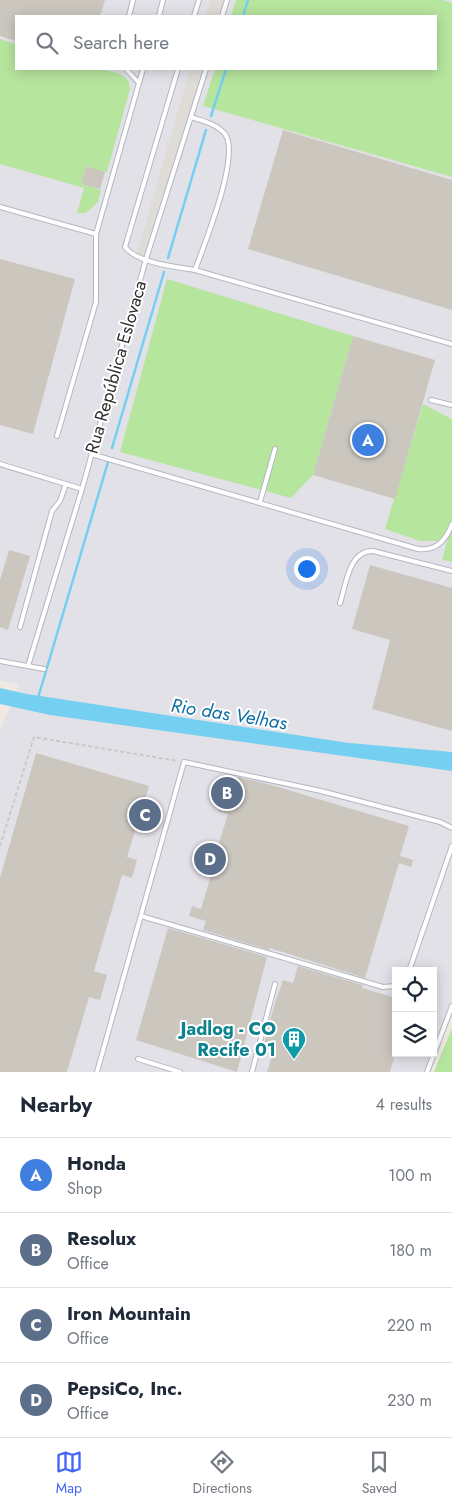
<!DOCTYPE html>
<html lang="en">
<head>
<meta charset="utf-8">
<style>
  body { margin:0; font-family:Jost,sans-serif; background:#f6f6f7; color:#1f2937 }
  .controls { position:absolute; right:15px; bottom:15px; display:grid; overflow:hidden; border-radius:0px; box-shadow:0 2px 12px #0003 }
  .controls button { width:45px; height:45px; display:grid; place-items:center; padding:0; border:0; border-bottom:1px solid #e0e1e3; background:#fff; color:#1f2937; font:25px sans-serif }
  .you { position:absolute; left:306px; top:568px; width:18px; height:18px; margin:-12px; border:4px solid #fff; border-radius:50%; background:#1a73e8; box-shadow:0 0 0 8px #1a73e833 }
  .badge { display:grid; place-items:center; width:32px; height:32px; border-radius:50%; background:#4264fb; color:#fff; font-size:16px; font-weight:700 }
  .pin { position:absolute; translate:-50% -50%; border:2px solid #fff; box-shadow:0 1px 5px #0006 }
  .list { margin:0; padding:0; list-style:none }
  h2 { display:flex; justify-content:space-between; align-items:center; height:65px; margin:0; padding:0 20px; font-size:21px }
  h2 small { font-size:16px; font-weight:400; color:#747a83 }
  .list li { display:grid; grid-template-columns:32px 1fr auto; gap:15px; align-items:center; box-sizing:border-box; height:75px; padding:0 20px; border-top:1px solid #e0e1e3 }
  .list b { display:block; font-size:19px; white-space:nowrap }
  .list p { margin:0; font-size:16px; white-space:nowrap; color:#747a83 }
  .list em { font-size:16px; font-style:normal; color:#747a83 }
  .icon { flex:none; width:28px; height:28px; fill:none; stroke:currentColor; stroke-width:2; stroke-linecap:round; stroke-linejoin:round }
  .map { position:relative; flex:none; width:452px; height:1072px; overflow:hidden }
  .search { position:absolute; background:#fff; box-shadow:0 2px 12px #0003; left:15px; right:15px; top:15px; height:55px; display:flex; align-items:center; gap:12px; box-sizing:border-box; padding:0 18px; border-radius:0px; color:#747a83; font-size:19px }
  .sheet { height:365px; background:#fff }
  nav { display:flex; justify-content:space-around; align-items:center; box-sizing:border-box; height:70px; border-top:1px solid #e0e1e3; background:#fff; font-size:14px; color:#747a83 }
  nav a { display:grid; justify-items:center; gap:2px }
  nav .on { color:#4264fb }
  .map>svg:first-child { display:block }
  .industrial { fill:#e3e1e8; fill-rule:evenodd }
  .green { fill:#b6e59e }
  .plaza { fill:#dfdcd8 }
  .water { fill:#75cff0 }
  .lines { fill:none; stroke-linecap:round; stroke-linejoin:round }
  .stream { stroke:#75cff0; stroke-width:2.5 }
  .building { fill:#cbc7bf }
  .service-casing { stroke:#b4b7c1; stroke-width:6 }
  .path { stroke:#c9c9c9; stroke-width:2; stroke-dasharray:4 2.5; stroke-linecap:butt }
  .service { stroke:#fff; stroke-width:4 }
  .labels { text-anchor:middle; dominant-baseline:central; stroke-width:4; stroke-linejoin:round; paint-order:stroke }
  .street-label { font-size:18px; fill:#2e2e2e; stroke:#fff }
  .culture-label { font-size:18px; font-weight:bold; fill:#0d838f; stroke:#fff; text-anchor:end }
  .water-label { font-size:19px; font-style:italic; fill:#0d6fa3; stroke:#fff }
</style>
</head>
<body>
<div class="map">
<svg width="452" height="1072" viewBox="0 0 452 1072">
  <rect width="100%" height="100%" fill="#efe9e1"/>
  <!-- industrial -->
  <path class="industrial" d="M0,0H452V1011L431,1072H0V730L19,685L0,680ZM16,16H436V69H16ZM396,971H433V1053H396Z"/>
  <!-- green -->
  <path class="green" d="M236,0H442L452,3V177L203,106L215,69H436V16H231Z
    M0,39L16,44V69C40,69 110,63 126,78C129,81 129,85 130,89L107,172L86,167L81,184L101,190L98,202L86,213H77L84,188L0,164Z
    M167,279L353,336L313,475L291,498L120,452Z
    M423,404L452,419V562L442,560L450,531L437,541H420L385,529Z
    M452,1028V1072H434Z"/>
  <!-- plaza -->
  <path class="plaza" d="M210,0H225L220,16H206Z
    M190,69H204L148,252L136,256Z"/>
  <!-- water -->
  <path class="water" d="M0,688L27,694L349,743L452,752V771L50,715L0,704Z"/>
  <g class="lines">
    <!-- stream -->
    <path class="stream" d="M243,16L248,0
      M211,116L226,69
      M168,258L206,130
      M112,448L164,272
      M38,698L108,462"/>
  </g>
  <!-- building -->
  <path class="building" d="M0,0H105L100,16H16V41L0,36Z
    M283,130L452,180V310L248,249Z
    M86,166L105,172L100,189L81,184Z
    M0,259L75,279L33,434L0,425Z
    M353,336L435,360L395,499L313,475Z
    M9,550L30,556L8,630L0,627V580Z
    M370,565L452,588V731L372,709L390,640L352,629Z
    M36,753L149,786L127,857L137,860L132,878L122,875L94,971L107,975L100,1000L89,997L67,1072H0V878Z
    M238,777L268,784L409,826L400,856L413,860L411,867L399,863L365,978L270,948L269,950L203,930L206,921L189,916L192,906L201,909L212,872L201,869L208,846L217,849L228,814L218,811L225,789L234,791Z
    M168,928L267,957L237,1072L136,1040Z
    M298,966L363,985L362,988L396,998V1050L390,1072H267L275,1046L264,1043L275,1003L283,980L293,983Z"/>
  <g class="lines">
    <!-- service casing -->
    <g class="service-casing">
      <path id="service" d="M129,16L133,0
        M159,16L163,0
        M194,16L199,0
        M222,16L227,0
        M126,69L139,83
        M178,69L125,247C137,263 176,267 195,270C204,245 241,155 225,134C217,124 203,121 191,117
        M0,207L96,234
        M195,270L452,344
        M431,400L452,405
        M57,436L96,302V234L143,69
        M91,454L418,549C437,551 446,540 452,524
        M0,464L82,489
        M260,502L275,449
        M340,603C346,585 349,550 373,551L452,571
        M20,627L52,511L60,501L66,484
        M0,661L44,669
        M28,666L82,489L146,259L206,69
        M141,916L383,987L396,986
        M409,971L452,846
        M138,1059L180,1072
        M97,1072L184,762L321,791L440,822L452,828
        M252,1072L275,984
        M427,1072L452,1006"/>
    </g>
    <!-- path -->
    <path class="path" d="M0,846L34,737L178,761"/>
    <!-- service -->
    <use href="#service" class="service"/>
  </g>
  <!-- icons -->
  <defs>
    <g id="building-pin" transform="scale(1.25)"><path d="M0 17L-7.5 6A9.5 9.5 0 1 1 7.5 6Z" fill="#0f9aa8" stroke="#fff"/><path d="M-4-6H4V6H1V3H-1V6H-4ZM-2.5-4.3h1.7v1.8h-1.7ZM.8-4.3h1.7v1.8H.8ZM-2.5-1h1.7V.8h-1.7ZM.8-1h1.7V.8H.8Z" fill="#fff"/></g>
  </defs>
  <g fill-rule="evenodd">
    <use href="#building-pin" x="294" y="1039"/>
  </g>
  <g class="labels">
    <!-- street labels -->
    <g class="street-label">
      <text transform="translate(116 367) rotate(-74)">Rua República Eslovaca</text>
    </g>
    <!-- culture labels -->
    <g class="culture-label">
      <text x="276" y="1029">Jadlog - CO<tspan x="276" dy="21">Recife 01</tspan></text>
    </g>
    <!-- water labels -->
    <g class="water-label">
      <text transform="translate(229 714) rotate(9)">Rio das Velhas</text>
    </g>
  </g>
</svg>
<div class="controls">
<button><svg class="icon" aria-label="locate" viewBox="0 0 24 24"><circle cx="12" cy="12" r="6"/><path d="M12 2v4M12 18v4M2 12h4M18 12h4"/></svg></button>
<button><svg class="icon" aria-label="layers" viewBox="0 0 24 24"><path d="M12 4l9 5-9 5-9-5zM3 14l9 5 9-5"/></svg></button>
</div>
<div class="you"></div>
<div class="pin badge" style="left:368px;top:440px;background:#3f7fe0">A</div>
<div class="pin badge" style="left:227px;top:793px;background:#5c6f8a">B</div>
<div class="pin badge" style="left:145px;top:815px;background:#5c6f8a">C</div>
<div class="pin badge" style="left:210px;top:859px;background:#5c6f8a">D</div>
<div class="search"><svg class="icon" aria-label="search" viewBox="0 0 24 24"><circle cx="10" cy="10" r="6"/><path d="M15 15l6 6"/></svg>Search here</div>
</div>
<section class="sheet">
<h2>Nearby<small>4 results</small></h2>
<ul class="list">
<li><span class="badge" style="background:#3f7fe0">A</span><div><b>Honda</b><p>Shop</p></div><em>100 m</em></li>
<li><span class="badge" style="background:#5c6f8a">B</span><div><b>Resolux</b><p>Office</p></div><em>180 m</em></li>
<li><span class="badge" style="background:#5c6f8a">C</span><div><b>Iron Mountain</b><p>Office</p></div><em>220 m</em></li>
<li><span class="badge" style="background:#5c6f8a">D</span><div><b>PepsiCo, Inc.</b><p>Office</p></div><em>230 m</em></li>
</ul>
</section>
<nav>
<a class="on"><svg class="icon" aria-label="map" viewBox="0 0 24 24"><path d="M3 6l6-2 6 2 6-2v14l-6 2-6-2-6 2zM9 4v14M15 6v14"/></svg>Map</a>
<a><svg class="icon" aria-label="directions" viewBox="0 0 24 24"><path d="M12 3l9 9-9 9-9-9zM9 14v-3h6M13 9l2 2-2 2"/></svg>Directions</a>
<a><svg class="icon" aria-label="saved" viewBox="0 0 24 24"><path d="M7 4h10v16l-5-4-5 4z"/></svg>Saved</a>
</nav>
</body>
</html>
